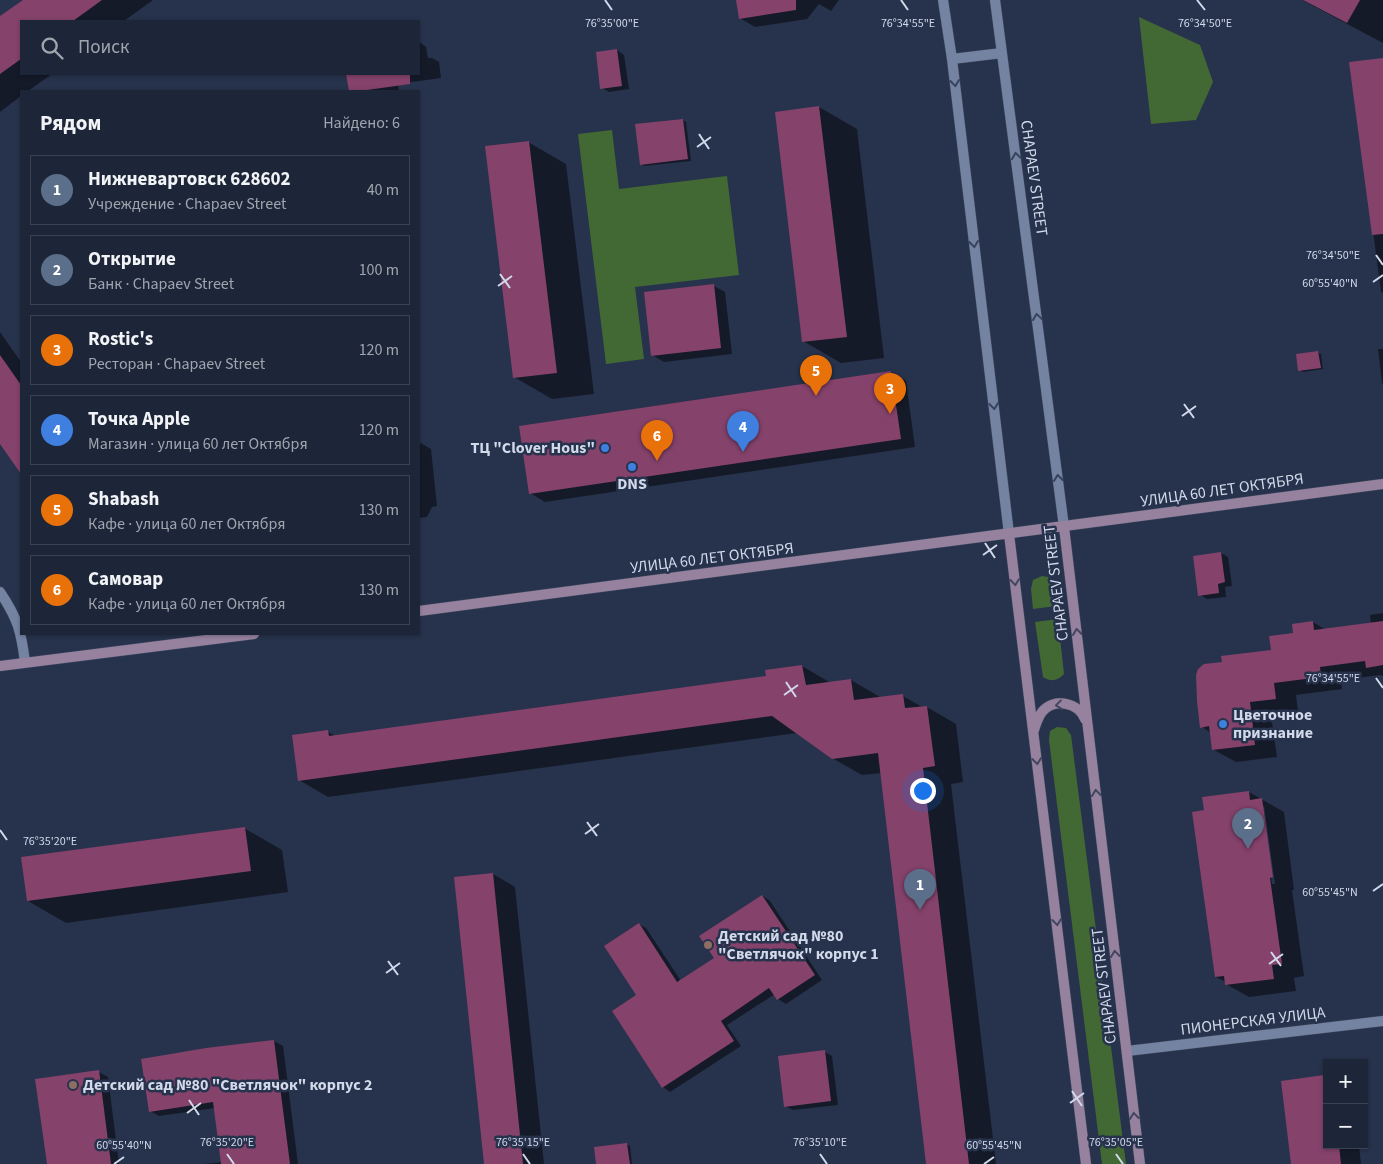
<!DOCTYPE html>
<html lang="ru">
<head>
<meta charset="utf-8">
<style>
  body { margin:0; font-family:"Source Sans 3",sans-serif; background:#252e41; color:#f1f3f6 }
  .controls { position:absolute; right:15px; bottom:15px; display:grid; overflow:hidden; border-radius:0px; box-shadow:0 1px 4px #0004 }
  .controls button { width:45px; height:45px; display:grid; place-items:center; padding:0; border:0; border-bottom:1px solid #3b4353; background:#1d2639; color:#f1f3f6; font:25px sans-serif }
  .you { position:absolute; left:922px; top:790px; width:18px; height:18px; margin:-12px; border:4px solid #fff; border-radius:50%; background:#1a73e8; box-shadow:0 0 0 8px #1a73e833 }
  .badge { display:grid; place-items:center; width:32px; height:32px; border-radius:50%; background:#d93025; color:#fff; font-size:16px; font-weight:700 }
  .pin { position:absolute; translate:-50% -41px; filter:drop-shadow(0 1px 2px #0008) }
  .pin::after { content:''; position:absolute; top:26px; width:18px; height:15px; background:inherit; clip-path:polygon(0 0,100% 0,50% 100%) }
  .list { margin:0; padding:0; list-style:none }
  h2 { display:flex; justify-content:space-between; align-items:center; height:65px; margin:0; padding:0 20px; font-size:21px }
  h2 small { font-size:16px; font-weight:400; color:#a0a5ae }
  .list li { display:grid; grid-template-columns:32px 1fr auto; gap:15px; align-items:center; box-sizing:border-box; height:70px; margin:0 10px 10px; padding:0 10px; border:1px solid #3b4353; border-radius:0px }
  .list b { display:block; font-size:19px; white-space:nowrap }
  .list p { margin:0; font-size:16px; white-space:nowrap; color:#a0a5ae }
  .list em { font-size:16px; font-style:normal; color:#a0a5ae }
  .icon { flex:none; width:28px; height:28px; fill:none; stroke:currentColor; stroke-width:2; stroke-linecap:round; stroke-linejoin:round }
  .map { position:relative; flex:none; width:1383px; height:1164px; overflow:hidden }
  .search { position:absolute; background:#1d2639; box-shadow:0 1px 4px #0004; left:20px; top:20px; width:400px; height:55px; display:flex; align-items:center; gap:12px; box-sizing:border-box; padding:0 18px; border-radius:0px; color:#a0a5ae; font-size:19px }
  .panel { position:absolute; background:#1d2639; box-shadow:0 1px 4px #0004; left:20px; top:90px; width:400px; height:545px; border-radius:0px }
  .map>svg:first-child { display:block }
  .green { fill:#426934 }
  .shadow { fill:#0007; fill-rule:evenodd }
  .building { fill:#85426b }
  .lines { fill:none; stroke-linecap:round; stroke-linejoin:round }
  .minor-casing { stroke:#414c61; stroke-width:11 }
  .tertiary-casing { stroke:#414c61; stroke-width:11 }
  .secondary-casing { stroke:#414c61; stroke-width:11 }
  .minor { stroke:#7583a2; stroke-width:10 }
  .tertiary { stroke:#7583a2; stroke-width:10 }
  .secondary { stroke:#96829f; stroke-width:10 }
  .oneway { stroke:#37425d }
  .oneway2 { stroke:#434661 }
  .ticks { fill:none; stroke:#d1d9ea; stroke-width:2 }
  .shop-dot { fill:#3f7fe0; stroke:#27324c; stroke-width:2 }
  .education-dot { fill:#8d6e63; stroke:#27324c; stroke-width:2 }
  .labels { text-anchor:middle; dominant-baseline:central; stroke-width:5; stroke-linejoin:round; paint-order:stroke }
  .street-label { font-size:16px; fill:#d1d9ea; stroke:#27324c }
  .poi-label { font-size:16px; font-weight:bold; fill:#d1d9ea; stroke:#27324c; text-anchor:start }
  .ticks-label { font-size:12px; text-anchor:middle; fill:#d1d9ea; stroke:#27324c; stroke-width:5; stroke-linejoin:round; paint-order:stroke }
</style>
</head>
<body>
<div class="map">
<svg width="1383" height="1164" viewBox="0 0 1383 1164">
  <rect width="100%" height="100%" fill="#27324c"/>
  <!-- green -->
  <path class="green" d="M1139,17L1200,45L1213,82L1196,120L1151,124Z
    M612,130L619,189L727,176L739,275L635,287L644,359L606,364L578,134Z
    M1042,576L1048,577L1053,584L1056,606L1033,609L1031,589L1033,580Z
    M1058,619L1064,674C1058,681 1050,682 1043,677L1035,622Z
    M1057,727L1066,728L1071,735L1126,1164H1102L1049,740L1050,731Z"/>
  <!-- shadow -->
  <path class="shadow" d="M25,0H153L124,21H21V74H52L28,91H21V96L0,112V18Z
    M737,0H839L831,11L819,4L807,19L755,27L740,18Z
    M1302,0H1383V43Z
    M419,42L426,47L428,58H432L439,62L441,78L398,84L399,91H350L348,74H419Z
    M617,50L624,55L629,89L609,92L602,88Z
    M1383,59V293L1381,292L1351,63Z
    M819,107L857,129L884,358L841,363L803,341Z
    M683,120L686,122L691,161L644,166L641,164L636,126Z
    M528,142L566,164L594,394L552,399L514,377Z
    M714,286L725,292L732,354L664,362L652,355Z
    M0,332L21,362V472L0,442Z
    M1378,349H1383V385L1382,383Z
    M1318,353L1321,354L1323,369L1303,372L1300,370Z
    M891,372L906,381L915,447L545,502L530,493Z
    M419,442L431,449L437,506L432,507L427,517L419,518Z
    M1221,553L1228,557L1232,586L1225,587L1226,597L1207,599L1200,595Z
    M1383,613V676L1380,675L1341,680L1342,689L1296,695L1298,711L1271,715L1277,757L1236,762L1214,750L1211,733L1202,727L1223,663L1272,651L1313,622L1326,630L1371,624L1370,615Z
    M802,666L831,683L851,680L880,697L903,696L924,708L927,707L956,724L963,782L951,784L996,1164H928L882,773L862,775L832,758L797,733L328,797L299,780L328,732L336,736L768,678Z
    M1249,792L1284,812L1294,890H1292L1304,976L1294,978L1296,991L1249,997L1226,984V982L1216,977L1205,811ZM1262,806H1264L1275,884H1272Z
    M244,828L282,850L288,892L66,923L28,901Z
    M493,874L515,887L544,1164H486Z
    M763,896L770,901L822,980L786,1004L778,999L775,994L727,1025L741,1046L670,1092L663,1087L613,1012L638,996L639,924L646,928L681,981L716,958Z
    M274,1041L283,1046L298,1164H204L222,1162L215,1108L159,1116L150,1111Z
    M825,1052L832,1056L838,1105L793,1110L785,1106Z
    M99,1072L108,1077L119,1164H48Z
    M626,1144L630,1146L632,1164H597Z
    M1327,1145H1359L1361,1164H1292Z"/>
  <!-- building -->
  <path class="building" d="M23,0H102L73,21H21V59L0,74V16Z
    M736,0H796V10L739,19Z
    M1303,0H1360L1347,23Z
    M617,49L622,86L600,89L596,52Z
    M1383,58V234L1372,235L1349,62Z
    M346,74H410V84L360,91H349Z
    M819,106L847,337L802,342L775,112Z
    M683,119L688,159L640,165L635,124Z
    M529,141L557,373L513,378L485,146Z
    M714,284L721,348L651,356L644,292Z
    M1318,351L1321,368L1298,371L1296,354Z
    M0,355L21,385V474L0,444Z
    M891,371L901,439L529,494L519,426Z
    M1221,552L1225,582L1218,584L1219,593L1198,596L1193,556Z
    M1313,621L1314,630L1383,621V665L1366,668L1365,661L1320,667L1321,677L1274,683L1276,699L1250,702L1255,745L1212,750L1209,726L1200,728L1197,701L1196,675L1198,669L1204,664L1222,662L1221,656L1271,650L1269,636L1293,633L1292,624Z
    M802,665L806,685L851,679L854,700L903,694L905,708L927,706L935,766L923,768L969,1164H926L878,753L832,759L772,716L298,781L292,735L328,730L329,736L766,676L765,670Z
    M1249,791L1250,800L1262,798L1273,877L1270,878L1282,964L1272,965L1274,979L1225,985L1224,976L1215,977L1192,812L1204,810L1202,797Z
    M245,827L251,871L27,901L21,857Z
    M493,873L523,1164H484L454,877Z
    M762,895L815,975L777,1000L769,988L721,1021L734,1041L662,1088L612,1011L636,995L604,946L639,923L677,982L714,958L699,936Z
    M274,1040L290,1164H221L213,1102L149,1112L141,1059L206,1048Z
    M825,1050L831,1101L784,1107L778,1056Z
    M99,1070L111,1164H47L35,1079Z
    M1324,1075L1327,1099V1145H1339L1341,1164H1291L1281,1081Z
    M627,1143L630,1164H596L594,1147Z"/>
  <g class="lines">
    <!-- minor casing -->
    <g class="minor-casing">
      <path id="minor" d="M0,592C18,619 21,631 25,662
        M1127,1051L1383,1021"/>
    </g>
    <!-- tertiary casing -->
    <g class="tertiary-casing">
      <path id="tertiary" d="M943,0L952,59L1009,534
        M995,0L1064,527
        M952,59L1002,53"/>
    </g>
    <!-- secondary casing -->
    <g class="secondary-casing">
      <path id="secondary" d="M1064,527L1140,1164
        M1009,534L1086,1164
        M419,611L1383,484
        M0,666L254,634
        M1034,730C1036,724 1038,717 1042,712C1054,697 1079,703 1085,719"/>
    </g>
    <!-- minor -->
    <use href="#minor" class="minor"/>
    <!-- tertiary -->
    <use href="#tertiary" class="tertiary"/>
    <!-- secondary -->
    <use href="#secondary" class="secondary"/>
  </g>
  <!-- one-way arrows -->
  <defs><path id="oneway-chevron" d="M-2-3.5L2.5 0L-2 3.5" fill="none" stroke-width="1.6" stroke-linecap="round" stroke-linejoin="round" transform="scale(1.25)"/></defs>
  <g class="oneway">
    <use href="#oneway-chevron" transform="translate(955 83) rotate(83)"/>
    <use href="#oneway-chevron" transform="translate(1016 156) rotate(-98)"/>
    <use href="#oneway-chevron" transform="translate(974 244) rotate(83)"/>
    <use href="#oneway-chevron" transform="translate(1037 317) rotate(-98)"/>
    <use href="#oneway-chevron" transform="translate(994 406) rotate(83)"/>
    <use href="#oneway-chevron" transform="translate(1058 478) rotate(-97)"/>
  </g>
  <g class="oneway2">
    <use href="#oneway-chevron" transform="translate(1015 582) rotate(83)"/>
    <use href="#oneway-chevron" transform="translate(1077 632) rotate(-97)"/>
    <use href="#oneway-chevron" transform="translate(1059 705) rotate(173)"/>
    <use href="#oneway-chevron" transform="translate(1037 761) rotate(83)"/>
    <use href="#oneway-chevron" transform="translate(1096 793) rotate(-97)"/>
    <use href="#oneway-chevron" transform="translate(1057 922) rotate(83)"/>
    <use href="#oneway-chevron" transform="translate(1115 954) rotate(-97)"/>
    <use href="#oneway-chevron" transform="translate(1134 1116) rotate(-97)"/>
  </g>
  <!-- ticks -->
  <path class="ticks" d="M605,0L612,10M901,0L908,10M1197,0L1205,10M699,134L709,149M697,147L711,137M1376,255L1383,265M500,274L510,288M1373,282L1383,275M498,286L512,276M1184,404L1194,418M1182,416L1196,406M985,543L995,558M983,555L997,545M1376,678L1383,688M786,682L796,697M784,695L798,685M587,822L597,836M0,830L7,840M585,834L599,824M1373,891L1383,884M1271,952L1281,966M388,961L398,975M1269,964L1283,954M386,973L400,963M1072,1091L1082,1106M189,1100L199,1115M1070,1103L1084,1093M187,1113L201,1103M227,1154L234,1164M523,1154L530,1164M820,1154L827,1164M1116,1154L1123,1164M114,1164L124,1157M984,1164L994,1157"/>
  <!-- markers -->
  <g class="shop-dot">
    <circle cx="605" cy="448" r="5"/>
    <circle cx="632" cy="467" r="5"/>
    <circle cx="1223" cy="724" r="5"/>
  </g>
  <g class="education-dot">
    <circle cx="708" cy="945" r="5"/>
    <circle cx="73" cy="1085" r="5"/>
  </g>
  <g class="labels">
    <!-- street labels -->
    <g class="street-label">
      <text transform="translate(1034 178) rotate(82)">CHAPAEV STREET</text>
      <text transform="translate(1222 490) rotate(-8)">УЛИЦА 60 ЛЕТ ОКТЯБРЯ</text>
      <text transform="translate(712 558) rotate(-7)">УЛИЦА 60 ЛЕТ ОКТЯБРЯ</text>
      <text transform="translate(1056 583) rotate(-97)">CHAPAEV STREET</text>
      <text transform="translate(1104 986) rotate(-97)">CHAPAEV STREET</text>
      <text transform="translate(1253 1021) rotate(-7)">ПИОНЕРСКАЯ УЛИЦА</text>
    </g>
    <!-- poi labels -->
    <g class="poi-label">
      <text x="595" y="448" text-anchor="end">ТЦ "Clover Hous"</text>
      <text x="632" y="484" text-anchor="middle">DNS</text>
      <text x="1233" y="715">Цветочное<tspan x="1233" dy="18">признание</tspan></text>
      <text x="718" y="936">Детский сад №80<tspan x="718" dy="18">"Светлячок" корпус 1</tspan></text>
      <text x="83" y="1085">Детский сад №80 "Светлячок" корпус 2</text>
    </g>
  </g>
  <g class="ticks-label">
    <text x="612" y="27">76°35'00"E</text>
    <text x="1205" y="27">76°34'50"E</text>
    <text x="908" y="27">76°34'55"E</text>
    <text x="1333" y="259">76°34'50"E</text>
    <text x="1330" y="287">60°55'40"N</text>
    <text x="1333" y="682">76°34'55"E</text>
    <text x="50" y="845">76°35'20"E</text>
    <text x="1330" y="896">60°55'45"N</text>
    <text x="227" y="1146">76°35'20"E</text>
    <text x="523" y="1146">76°35'15"E</text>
    <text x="820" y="1146">76°35'10"E</text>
    <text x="1116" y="1146">76°35'05"E</text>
    <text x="124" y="1149">60°55'40"N</text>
    <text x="994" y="1149">60°55'45"N</text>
  </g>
</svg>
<div class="controls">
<button>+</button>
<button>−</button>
</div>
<div class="you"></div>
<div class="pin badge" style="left:920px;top:910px;background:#5c6f8a">1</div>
<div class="pin badge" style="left:1248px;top:849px;background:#5c6f8a">2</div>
<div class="pin badge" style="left:890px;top:414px;background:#e8710a">3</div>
<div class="pin badge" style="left:743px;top:452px;background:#3f7fe0">4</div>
<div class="pin badge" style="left:816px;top:396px;background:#e8710a">5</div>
<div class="pin badge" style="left:657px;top:461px;background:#e8710a">6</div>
<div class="search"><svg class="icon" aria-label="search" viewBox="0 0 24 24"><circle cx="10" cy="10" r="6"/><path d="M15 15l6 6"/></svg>Поиск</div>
<section class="panel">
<h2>Рядом<small>Найдено: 6</small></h2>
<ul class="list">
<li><span class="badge" style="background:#5c6f8a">1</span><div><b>Нижневартовск 628602</b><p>Учреждение · Chapaev Street</p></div><em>40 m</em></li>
<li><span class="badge" style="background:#5c6f8a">2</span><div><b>Открытие</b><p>Банк · Chapaev Street</p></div><em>100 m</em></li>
<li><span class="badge" style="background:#e8710a">3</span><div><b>Rostic's</b><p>Ресторан · Chapaev Street</p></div><em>120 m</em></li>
<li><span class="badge" style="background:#3f7fe0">4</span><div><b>Точка Apple</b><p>Магазин · улица 60 лет Октября</p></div><em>120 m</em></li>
<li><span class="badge" style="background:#e8710a">5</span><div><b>Shabash</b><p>Кафе · улица 60 лет Октября</p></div><em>130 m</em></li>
<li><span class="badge" style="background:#e8710a">6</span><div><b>Самовар</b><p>Кафе · улица 60 лет Октября</p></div><em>130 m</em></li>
</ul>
</section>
</div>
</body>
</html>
